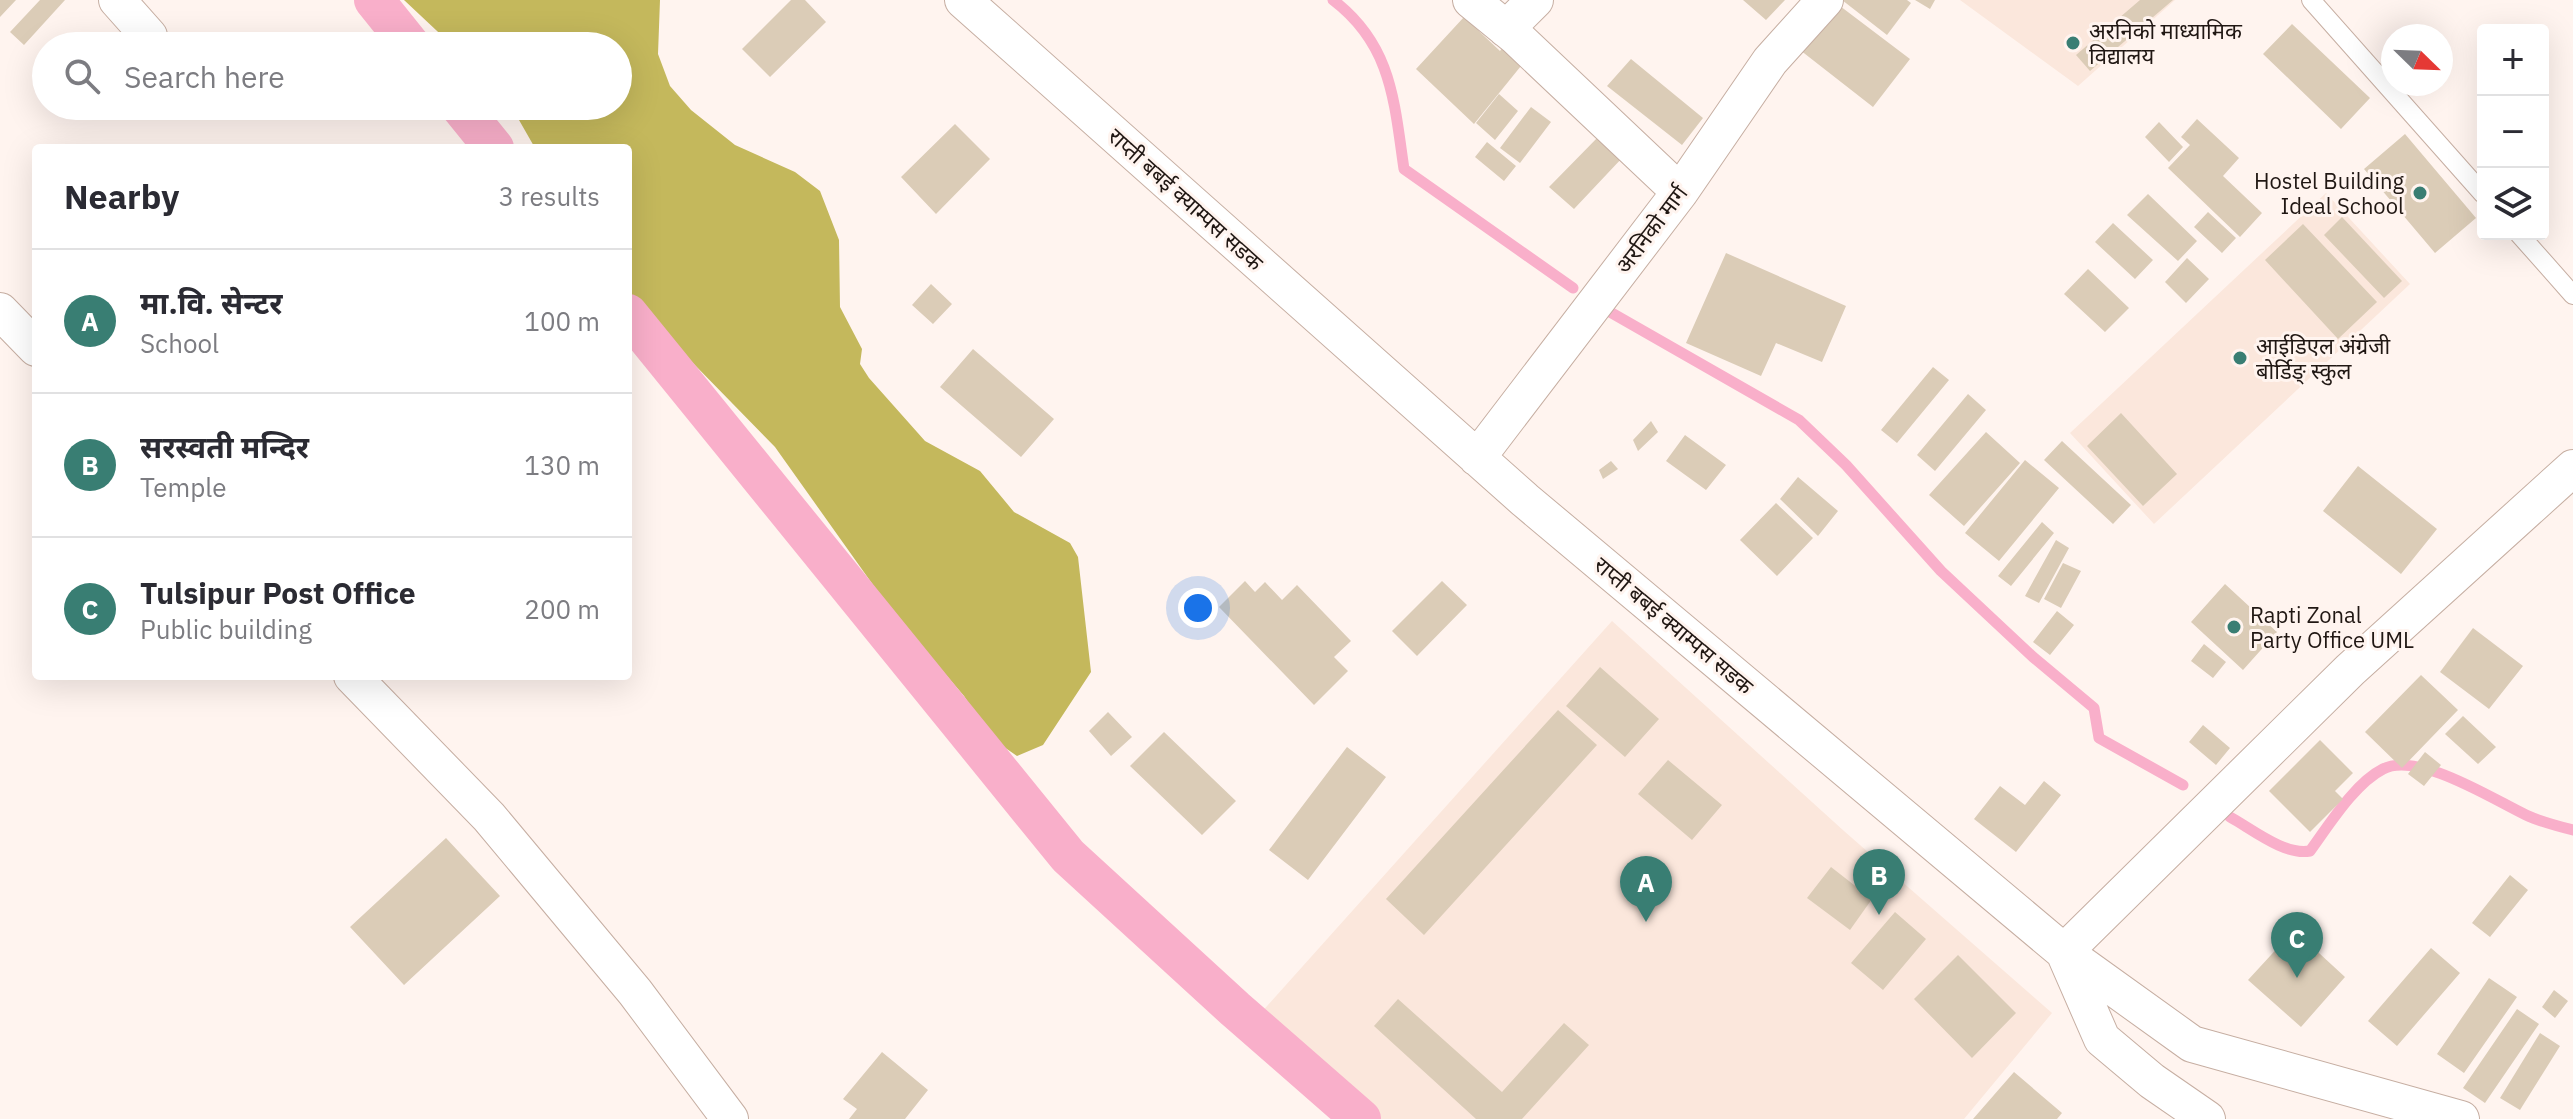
<!DOCTYPE html>
<html lang="en">
<head>
<meta charset="utf-8">
<style>
  body { margin:0; font-family:"IBM Plex Sans","Noto Sans Devanagari",sans-serif; background:#f2f2f3; color:#2b2b33 }
  .controls { position:absolute; right:24px; top:24px; display:grid; overflow:hidden; border-radius:8px; box-shadow:0 8px 32px #0002 }
  .controls button { width:72px; height:72px; display:grid; place-items:center; padding:0; border:0; border-bottom:2px solid #e1e1e2; background:#fff; color:#2b2b33; font:40px sans-serif }
  .compass { position:absolute; left:2381px; top:24px; width:72px; height:72px; border-radius:50%; background:#fff; box-shadow:0 8px 32px #0002; rotate:113deg }
  .you { position:absolute; left:1198px; top:608px; width:28px; height:28px; margin:-20px; border:6px solid #fff; border-radius:50%; background:#1a73e8; box-shadow:0 0 0 12px #1a73e833 }
  .badge { display:grid; place-items:center; width:52px; height:52px; border-radius:50%; background:#397e73; color:#fff; font-size:26px; font-weight:700 }
  .pin { position:absolute; translate:-50% -66px; filter:drop-shadow(0 2px 4px #0008) }
  .pin::after { content:''; position:absolute; top:42px; width:28px; height:24px; background:inherit; clip-path:polygon(0 0,100% 0,50% 100%) }
  .list { margin:0; padding:0; list-style:none }
  h2 { display:flex; justify-content:space-between; align-items:center; height:104px; margin:0; padding:0 32px; font-size:34px }
  h2 small { font-size:26px; font-weight:400; color:#7c7c81 }
  .list li { display:grid; grid-template-columns:52px 1fr auto; gap:24px; align-items:center; box-sizing:border-box; height:144px; padding:0 32px; border-top:2px solid #e1e1e2 }
  .list b { display:block; font-size:30px; white-space:nowrap }
  .list p { margin:0; font-size:26px; white-space:nowrap; color:#7c7c81 }
  .list em { font-size:26px; font-style:normal; color:#7c7c81 }
  .icon { flex:none; width:44px; height:44px; fill:none; stroke:currentColor; stroke-width:2; stroke-linecap:round; stroke-linejoin:round }
  .map { position:relative; flex:none; width:2573px; height:1119px; overflow:hidden }
  .search { position:absolute; background:#fff; box-shadow:0 8px 32px #0002; left:32px; top:32px; width:600px; height:88px; display:flex; align-items:center; gap:20px; box-sizing:border-box; padding:0 28px; border-radius:44px; color:#7c7c81; font-size:30px }
  .panel { position:absolute; background:#fff; box-shadow:0 8px 32px #0002; left:32px; top:144px; width:600px; height:536px; border-radius:8px }
  .map>svg:first-child { display:block }
  .built { fill:#fbe7dc }
  .forest { fill:#c4b85c }
  .lines { fill:none; stroke-linecap:round; stroke-linejoin:round }
  .stream { stroke:#f9afca; stroke-width:11 }
  .canal { stroke:#f9afca; stroke-width:40 }
  .building { fill:#dbccb7 }
  .lane-casing { stroke:#c6aea2; stroke-width:20 }
  .street-casing { stroke:#c6aea2; stroke-width:38 }
  .lane { stroke:#fff; stroke-width:18 }
  .street { stroke:#fff; stroke-width:36 }
  .poi-dot { fill:#397e73; stroke:#fff4ef; stroke-width:3 }
  .labels { text-anchor:middle; dominant-baseline:central; stroke-width:6; stroke-linejoin:round; paint-order:stroke }
  .poi-label { font-size:22px; fill:#201713; stroke:#fff4ef; text-anchor:start }
  .street-label { font-size:22px; fill:#201713; stroke:#fff4ef }
</style>
</head>
<body>
<div class="map">
<svg width="2573" height="1119" viewBox="0 0 2573 1119">
  <rect width="100%" height="100%" fill="#fff4ef"/>
  <!-- built -->
  <path class="built" d="M1960,0H2175L2078,86Z
    M2326,193L2410,284L2154,524L2070,433Z
    M1612,621L1844,831L2052,1013L1964,1119H1371L1259,1015Z"/>
  <!-- forest -->
  <path class="forest" d="M404,0H660L658,54L670,86L691,110L735,145L795,172L820,191L839,240L840,307L862,349L860,364L869,378L925,441L980,471L1014,512L1070,543L1078,557L1091,672L1043,745L1017,756L991,738L964,696L893,613L775,447L645,314L628,294V148H535L511,106H618V46H453Z"/>
  <g class="lines">
    <!-- stream -->
    <path class="stream" d="M1333,0C1392,45 1394,101 1404,169L1573,288
      M1610,312L1799,420L1846,465L1941,571L2033,657L2094,708L2099,738L2183,785
      M2230,817C2252,829 2285,856 2310,851C2329,825 2355,783 2383,769C2418,751 2494,800 2526,815C2541,822 2557,826 2573,830"/>
    <!-- canal -->
    <path class="canal" d="M374,0L411,46
      M460,106L494,148
      M628,314L1068,856L1235,1009L1361,1119"/>
  </g>
  <!-- building -->
  <path class="building" d="M0,0H16L0,17Z
    M40,0H65L24,45L10,32Z
    M791,0H805L826,22L770,77L742,49Z
    M1743,0H1785L1766,20Z
    M1842,0H1907L1911,3L1887,35Z
    M1915,0H1935L1930,9Z
    M2140,0H2173L2090,71L2076,55Z
    M1836,3L1910,59L1873,107L1800,50Z
    M1464,17L1500,51L1505,44L1525,61L1474,124L1416,69Z
    M2292,24L2370,98L2341,129L2263,54Z
    M1631,59L1703,118L1682,145L1607,86Z
    M1499,94L1518,111L1495,140L1476,123Z
    M1531,107L1551,122L1520,163L1500,148Z
    M2197,119L2239,158L2223,176L2262,213L2240,237L2168,168L2190,145L2181,137Z
    M2159,122L2183,147L2169,162L2145,137Z
    M955,124L990,159L936,214L901,177Z
    M2405,134L2476,218L2435,253L2364,169Z
    M1600,135L1623,157L1574,209L1549,187Z
    M1487,142L1516,166L1504,181L1475,157Z
    M2148,194L2197,241L2178,261L2127,215Z
    M2208,212L2236,238L2222,253L2194,227Z
    M2342,217L2402,281L2384,298L2324,235Z
    M2113,223L2153,260L2135,279L2095,242Z
    M2303,224L2377,302L2338,339L2265,260Z
    M1726,253L1846,306L1822,362L1776,343L1761,376L1686,343Z
    M2187,258L2209,279L2186,303L2165,282Z
    M2088,269L2129,308L2105,332L2064,294Z
    M931,284L952,304L933,324L912,305Z
    M973,349L1054,419L1021,457L940,387Z
    M1933,367L1949,380L1897,443L1881,430Z
    M1968,394L1986,410L1935,471L1917,455Z
    M2121,413L2177,474L2143,506L2087,446Z
    M1651,421L1658,432L1638,451L1633,440Z
    M1986,432L2020,463L1964,526L1929,495Z
    M1685,435L1726,465L1706,490L1666,461Z
    M2062,441L2131,505L2113,524L2044,460Z
    M2025,460L2059,488L1999,561L1965,533Z
    M1611,461L1618,469L1603,479L1599,470Z
    M2358,466L2437,529L2401,574L2323,511Z
    M1798,477L1838,511L1818,536L1780,499Z
    M1776,503L1813,538L1777,576L1740,540Z
    M2042,522L2054,533L2011,586L1998,576Z
    M2056,540L2069,548L2039,603L2025,596Z
    M2063,563L2081,571L2061,608L2044,599Z
    M1245,581L1255,592L1265,582L1282,600L1297,585L1351,641L1334,657L1348,671L1314,705L1219,607Z
    M1442,581L1467,605L1417,656L1392,631Z
    M2225,584L2277,632L2243,670L2191,622Z
    M2057,611L2074,625L2050,655L2033,642Z
    M2473,628L2523,666L2489,709L2440,672Z
    M2204,644L2226,662L2213,678L2191,661Z
    M1600,667L1659,719L1625,757L1566,706Z
    M2421,675L2458,710L2402,768L2365,732Z
    M1558,710L1597,745L1424,935L1386,899Z
    M1108,712L1132,737L1111,756L1089,731Z
    M2463,716L2496,747L2478,764L2445,734Z
    M2203,725L2230,748L2216,765L2189,742Z
    M1164,732L1236,801L1202,835L1130,766Z
    M2320,740L2353,773L2335,791L2343,799L2310,832L2269,791Z
    M1347,747L1386,777L1308,880L1269,850Z
    M2425,752L2441,765L2424,786L2408,774Z
    M1668,760L1722,805L1692,840L1638,794Z
    M2044,781L2061,795L2016,852L1974,819L2000,786L2025,805Z
    M446,838L500,896L404,985L350,927Z
    M1831,867L1872,899L1850,930L1807,898Z
    M2510,875L2528,890L2490,937L2472,923Z
    M1895,912L1926,939L1883,990L1851,963Z
    M2294,930L2345,977L2301,1027L2248,980Z
    M2431,948L2460,973L2397,1046L2368,1021Z
    M1958,955L2016,1013L1972,1058L1914,999Z
    M2489,978L2517,997L2464,1073L2437,1054Z
    M2554,990L2568,1001L2555,1018L2542,1007Z
    M1398,999L1502,1092L1564,1023L1589,1045L1522,1119H1476L1374,1026Z
    M2517,1009L2539,1024L2485,1103L2463,1088Z
    M2540,1033L2560,1046L2520,1110L2500,1098Z
    M882,1052L928,1090L905,1119H849L857,1109L843,1099Z
    M2014,1072L2062,1113L2057,1119H1973Z"/>
  <g class="lines">
    <!-- lane casing -->
    <g class="lane-casing">
      <path id="lane" d="M2311,0L2483,194
        M2519,234L2573,295"/>
    </g>
    <!-- street casing -->
    <g class="street-casing">
      <path id="street" d="M117,0L149,36
        M963,0L1525,500L2064,952L2192,1044L2461,1119
        M1471,0L1515,36L1680,192
        M1506,29L1535,0
        M0,311L36,348
        M1477,458L1680,192L1770,61L1825,0
        M352,676L489,817L635,992L730,1119
        M2207,1119L2152,1081L2102,1039L2064,952L2350,670L2573,468"/>
    </g>
    <!-- lane -->
    <use href="#lane" class="lane"/>
    <!-- street -->
    <use href="#street" class="street"/>
  </g>
  <!-- markers -->
  <g class="poi-dot">
    <circle cx="2073" cy="43" r="8"/>
    <circle cx="2420" cy="193" r="8"/>
    <circle cx="2240" cy="358" r="8"/>
    <circle cx="2234" cy="627" r="8"/>
  </g>
  <g class="labels">
    <!-- poi labels -->
    <g class="poi-label">
      <text x="2089" y="30">अरनिको माध्यामिक<tspan x="2089" dy="25">विद्यालय</tspan></text>
      <text x="2404" y="180" text-anchor="end">Hostel Building<tspan x="2404" dy="25">Ideal School</tspan></text>
      <text x="2256" y="345">आईडिएल अंग्रेजी<tspan x="2256" dy="25">बोर्डिङ् स्कुल</tspan></text>
      <text x="2250" y="614">Rapti Zonal<tspan x="2250" dy="25">Party Office UML</tspan></text>
    </g>
    <!-- street labels -->
    <g class="street-label">
      <text transform="translate(1186 199) rotate(42)">राप्ती बबई क्याम्पस सडक</text>
      <text transform="translate(1651 229) rotate(-53)">अरनिको मार्ग</text>
      <text transform="translate(1674 625) rotate(40)">राप्ती बबई क्याम्पस सडक</text>
    </g>
  </g>
</svg>
<div class="controls">
<button>+</button>
<button>−</button>
<button><svg class="icon" aria-label="layers" viewBox="0 0 24 24"><path d="M12 4l9 5-9 5-9-5zM3 14l9 5 9-5"/></svg></button>
</div>
<svg class="compass" viewBox="-18 -18 36 36"><path d="M0-13l5 13h-10z" fill="#e53935"/><path d="M0 13l5-13h-10z" fill="#7c7c81"/></svg>
<div class="you"></div>
<div class="pin badge" style="left:1646px;top:922px">A</div>
<div class="pin badge" style="left:1879px;top:915px">B</div>
<div class="pin badge" style="left:2297px;top:978px">C</div>
<div class="search"><svg class="icon" aria-label="search" viewBox="0 0 24 24"><circle cx="10" cy="10" r="6"/><path d="M15 15l6 6"/></svg>Search here</div>
<section class="panel">
<h2>Nearby<small>3 results</small></h2>
<ul class="list">
<li><span class="badge">A</span><div><b>मा.वि. सेन्टर</b><p>School</p></div><em>100 m</em></li>
<li><span class="badge">B</span><div><b>सरस्वती मन्दिर</b><p>Temple</p></div><em>130 m</em></li>
<li><span class="badge">C</span><div><b>Tulsipur Post Office</b><p>Public building</p></div><em>200 m</em></li>
</ul>
</section>
</div>
</body>
</html>
